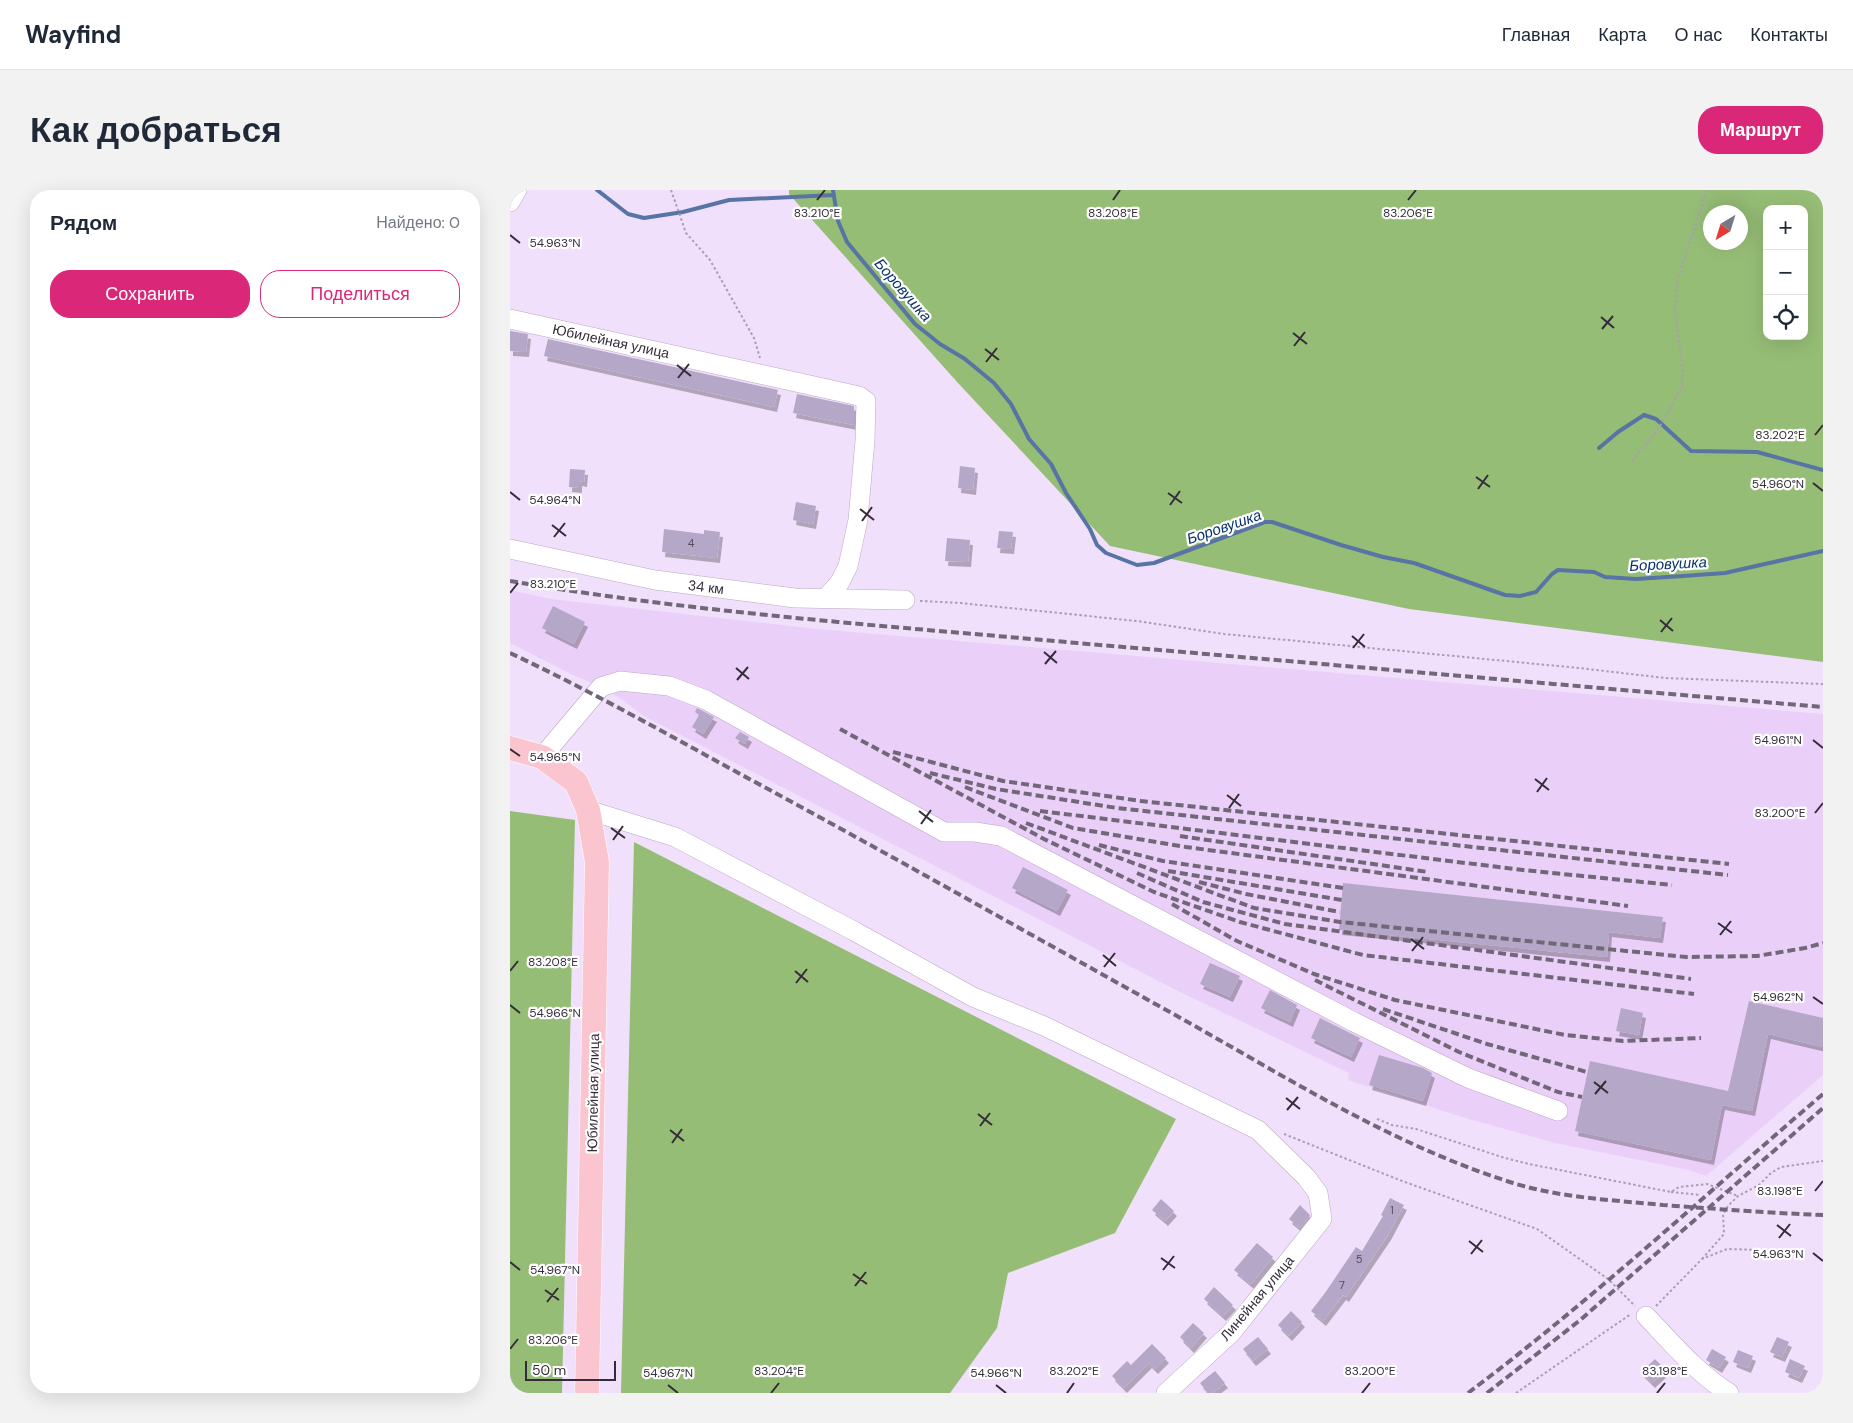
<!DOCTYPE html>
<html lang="ru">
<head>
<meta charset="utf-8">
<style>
  body { margin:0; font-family:"DM Sans",sans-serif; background:#f2f2f3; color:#1f2937 }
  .controls { position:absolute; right:15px; top:15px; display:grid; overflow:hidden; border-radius:10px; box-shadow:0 5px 20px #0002 }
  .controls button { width:45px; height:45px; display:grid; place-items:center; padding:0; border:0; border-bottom:1px solid #e0e1e3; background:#fff; color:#1f2937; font:25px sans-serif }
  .compass { position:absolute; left:1193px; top:15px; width:45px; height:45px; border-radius:50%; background:#fff; box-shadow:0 5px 20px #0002; rotate:218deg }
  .scale { position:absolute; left:15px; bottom:12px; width:91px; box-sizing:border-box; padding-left:5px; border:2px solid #342c39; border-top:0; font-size:14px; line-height:18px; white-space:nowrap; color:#342c39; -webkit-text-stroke:4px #fff; paint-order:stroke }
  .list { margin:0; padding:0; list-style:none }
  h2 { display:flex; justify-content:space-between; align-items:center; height:65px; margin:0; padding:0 20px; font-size:21px }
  h2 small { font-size:16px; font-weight:400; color:#747a83 }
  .actions { display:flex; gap:10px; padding:15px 20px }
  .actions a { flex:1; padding:11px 0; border:1px solid #db2777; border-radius:20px; text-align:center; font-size:18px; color:#db2777 }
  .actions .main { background:#db2777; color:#fff }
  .icon { flex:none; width:28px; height:28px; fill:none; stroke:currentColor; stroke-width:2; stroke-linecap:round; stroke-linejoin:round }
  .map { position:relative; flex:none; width:1313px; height:1203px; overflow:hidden; border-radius:20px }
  header { display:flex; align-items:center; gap:30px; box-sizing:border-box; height:70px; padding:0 25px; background:#fff; border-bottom:1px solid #e0e1e3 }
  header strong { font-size:24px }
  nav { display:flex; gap:28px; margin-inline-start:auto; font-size:18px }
  .intro { display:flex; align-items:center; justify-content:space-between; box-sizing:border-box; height:120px; padding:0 30px }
  h1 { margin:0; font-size:35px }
  .button { padding:12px 22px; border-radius:20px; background:#db2777; color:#fff; font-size:18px; font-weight:700 }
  main { display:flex; gap:30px; padding:0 30px }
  aside { flex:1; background:#fff; border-radius:20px; box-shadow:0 5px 20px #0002 }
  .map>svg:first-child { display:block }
  .built { fill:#ead0f8 }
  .forest { fill:#96bd76; fill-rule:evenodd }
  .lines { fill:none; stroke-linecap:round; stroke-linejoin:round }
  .stream { stroke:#5874a4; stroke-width:4 }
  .building { fill:#b4a7c8; filter:url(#shadow) }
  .minor-casing { stroke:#baa6c5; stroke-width:20 }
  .major-casing { stroke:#fff; stroke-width:25 }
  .path { stroke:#ab9db3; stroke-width:2; stroke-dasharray:2.5 2.5; stroke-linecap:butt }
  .minor { stroke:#fff; stroke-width:19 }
  .major { stroke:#fbc5d0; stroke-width:24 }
  .rail { stroke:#726779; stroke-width:4; stroke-dasharray:8 4; stroke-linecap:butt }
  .ticks { fill:none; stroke:#342c39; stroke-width:2 }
  .labels { text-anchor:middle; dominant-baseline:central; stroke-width:4.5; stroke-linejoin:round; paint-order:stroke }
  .number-label { font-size:11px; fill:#544b5d }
  .street-label { font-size:14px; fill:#342c39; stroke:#fff }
  .water-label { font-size:15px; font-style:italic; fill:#09336c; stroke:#fff }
  .ticks-label { font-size:12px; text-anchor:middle; fill:#342c39; stroke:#fff; stroke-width:4.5; stroke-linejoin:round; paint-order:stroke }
</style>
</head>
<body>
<header>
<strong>Wayfind</strong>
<nav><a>Главная</a><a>Карта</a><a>О нас</a><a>Контакты</a></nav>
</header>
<div class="intro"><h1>Как добраться</h1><a class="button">Маршрут</a></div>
<main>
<aside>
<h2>Рядом<small>Найдено: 0</small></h2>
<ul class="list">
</ul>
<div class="actions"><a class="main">Сохранить</a><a>Поделиться</a></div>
</aside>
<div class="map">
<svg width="1313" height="1203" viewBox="0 0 1313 1203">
  <defs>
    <filter id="shadow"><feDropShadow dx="3" dy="5" stdDeviation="0" flood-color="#0004"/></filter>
  </defs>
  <rect width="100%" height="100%" fill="#f1e0fb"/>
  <!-- built -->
  <path class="built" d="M0,400L41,409L307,439L1313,524V885L1196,986L1179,980L1045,953L952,927L838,890L839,883L666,800L132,525L113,510L91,497L65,486L0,453Z"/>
  <!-- forest -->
  <path class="forest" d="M279,0H1313V472L899,419L600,356L448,193L279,4ZM1257,19H1294V146H1257ZM1200,22H1230V52H1200Z
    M0,621L65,630L52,1203H0Z
    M124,652L666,929L605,1043L498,1083L487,1138L440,1203H111Z"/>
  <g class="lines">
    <!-- stream -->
    <path class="stream" d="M87,0L118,24L134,28L173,22L219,10L324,5
      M323,0L328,31L337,52L405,134L430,154L455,169L484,193L501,214L519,249L541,274L556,303L580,339L587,355L596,363L627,375L644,373L755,332H762L831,355L873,367L904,373L995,405L1010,406L1026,402L1042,384L1048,380L1084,382L1095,387L1126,389L1173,386L1215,383L1313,361
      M1089,258L1108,242L1134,225L1146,229L1181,261L1247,262L1313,280"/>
  </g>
  <!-- building -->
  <path class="building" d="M0,141L18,144L16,162L0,161Z
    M38,149L268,200L264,217L34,166Z
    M287,204L344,216V235L283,223Z
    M450,276L465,278L463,300L448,298Z
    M60,279L75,280L74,292L69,291V298L59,297Z
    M286,312L306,316L303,334L283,330Z
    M154,339L194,344V340L210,342L207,368L152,362Z
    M489,341L503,342L501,359L487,358Z
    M437,348L460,350L458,372L435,371Z
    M43,416L75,432L64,454L32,438Z
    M187,518L204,527L193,544L182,537L189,525L185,522Z
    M230,542L239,547L235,554L225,548Z
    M513,677L558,700L547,721L502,698Z
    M833,693L1153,727L1150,748L1099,742L1097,767L829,740Z
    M700,773L730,786L720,807L690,794Z
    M760,800L787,815L780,832L751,818Z
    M1239,811L1313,828V857L1258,844L1242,921L1212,915L1201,970L1065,941L1080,871L1218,901Z
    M1111,818L1133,823L1129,845L1106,841Z
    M810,828L850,848L841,867L801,848Z
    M869,865L913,878L922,883L913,911L859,895Z
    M880,1008L894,1015L878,1045L836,1107L833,1105L813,1131L801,1121L815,1103L846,1057L852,1061L873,1026L871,1025Z
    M651,1009L664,1021L655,1031L642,1020Z
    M790,1015L800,1025L790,1038L779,1029Z
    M747,1053L763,1067L741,1094L724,1080Z
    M704,1097L723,1115L713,1126L694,1109Z
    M781,1121L792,1132L779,1146L768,1135Z
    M683,1133L694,1143L681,1158L670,1147Z
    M748,1147L758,1159L743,1171L733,1159Z
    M1267,1147L1279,1152L1272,1167L1260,1162Z
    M642,1154L656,1168L645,1179L639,1173L614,1198L602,1186L617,1171L621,1175Z
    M1202,1159L1216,1167L1209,1178L1196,1170Z
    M1228,1160L1243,1166L1238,1178L1223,1172Z
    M1145,1169L1156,1180L1142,1193L1131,1182Z
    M1280,1169L1295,1176L1289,1188L1275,1182Z
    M705,1181L715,1193L702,1203H698L690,1193Z"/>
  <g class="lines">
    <!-- minor casing -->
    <g class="minor-casing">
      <path id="minor" d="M0,12L7,0
        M0,129L349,206L356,211L355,250L348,330L338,376L330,392L316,408
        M0,359L145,390L285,408L395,410
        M32,567L91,497L110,491L159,496L196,510L434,642H465L491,646L844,832L958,888L1048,921
        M78,620L165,647L344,741L463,807L534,836L748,940L796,987L808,1003L812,1029L721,1143L656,1203
        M1136,1126C1160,1151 1190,1186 1219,1203"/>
    </g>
    <!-- major casing -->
    <g class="major-casing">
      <path id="major" d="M0,558L32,567L66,592L78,620L87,672L77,1203"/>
    </g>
    <!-- path -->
    <path class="path" d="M161,0L176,43L200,70L244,148L250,168
      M1122,271L1147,241L1172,197L1173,184L1165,120L1167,91L1197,0
      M410,411L451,413L627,431L714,444L1069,478L1155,488L1313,494
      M867,929L882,935L906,939L995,968L1019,974L1161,1002L1169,997L1197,994L1228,1006
      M774,944L892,991L1027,1039L1098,1089L1125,1116
      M1161,1002L1190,1005
      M1192,1069L1214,1044L1213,1024L1218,1016L1228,1006L1249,995L1261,983L1271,977L1313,971
      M1146,1116L1192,1069L1217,1059L1250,1060
      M1006,1203L1121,1124"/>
    <!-- minor -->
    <use href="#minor" class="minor"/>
    <!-- major -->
    <use href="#major" class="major"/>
    <!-- rail -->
    <path class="rail" d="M0,391C187,423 378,436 567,453C815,474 1064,496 1313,517
      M0,463C79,500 155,543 232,585C375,662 516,742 658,821C770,883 879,954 1003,993C1052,1008 1102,1010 1153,1015C1207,1019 1260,1023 1313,1025
      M330,539L534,649L644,702L730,732L853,765L1184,804
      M383,562L493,591L631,611L1219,674
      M420,583L486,599L607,618L1218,685
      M455,597L563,638L676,657L1118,716
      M530,621L1013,680L1162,695
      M516,633L744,718L830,732L1176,767L1247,766L1295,758L1313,753
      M670,646L918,682
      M589,655L653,671L833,698
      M658,681L832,710
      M627,683L693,712L775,734L1181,789
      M689,692L736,704L830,722
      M662,714L727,751L804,784L885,810L1055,845L1113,851L1191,848
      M805,790L949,862L1048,902L1072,907
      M873,819L977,854L1077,882
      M958,1203C1082,1110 1196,1004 1313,904
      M977,1203L1069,1131L1313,918"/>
  </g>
  <!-- ticks -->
  <path class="ticks" d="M307,10L315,0M603,10L610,0M898,10L906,0M0,45L10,53M1091,127L1104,138M1092,139L1103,126M783,143L797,154M784,156L795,142M475,159L489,170M476,172L487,158M167,175L181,186M168,188L179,174M1305,245L1313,235M966,287L980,297M1303,293L1313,301M968,299L978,285M0,302L10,310M658,303L672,313M660,315L670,301M350,319L364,330M352,331L362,317M42,335L56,346M44,347L55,333M0,403L8,393M1150,430L1163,441M1151,442L1162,428M842,446L855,457M843,458L854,444M534,462L547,473M535,474L546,461M226,478L239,489M227,490L238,477M1303,550L1313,558M0,559L10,566M1025,589L1039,600M1027,602L1037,588M717,605L731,616M719,618L729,604M409,621L423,632M1305,623L1313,613M411,634L421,620M101,638L115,648M103,650L113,636M1208,733L1222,743M1210,745L1221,731M901,749L914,759M902,761L913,747M593,765L606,776M594,777L605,763M0,781L8,771M285,781L298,792M286,793L297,779M1303,807L1313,814M0,815L10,823M1084,892L1098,903M1085,904L1096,891M776,908L790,919M777,920L788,907M468,924L482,935M470,936L480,923M160,940L174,951M162,953L172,939M1305,1001L1313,991M1267,1035L1281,1046M1269,1048L1280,1034M959,1051L973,1062M1303,1063L1313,1071M961,1064L972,1050M651,1068L665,1078M0,1072L10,1080M653,1080L664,1066M343,1084L357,1094M345,1096L356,1082M35,1100L49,1110M37,1112L48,1098M0,1159L8,1149M158,1195L168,1203M486,1195L496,1203M261,1203L269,1193M557,1203L564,1193M852,1203L860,1193M1147,1203L1155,1193"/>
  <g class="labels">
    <!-- number labels -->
    <g class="number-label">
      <text x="181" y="353">4</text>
      <text x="882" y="1020">1</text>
      <text x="849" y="1069">5</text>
      <text x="832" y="1095">7</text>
    </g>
    <!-- street labels -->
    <g class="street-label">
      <text transform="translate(101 151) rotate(12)">Юбилейная улица</text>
      <text transform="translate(196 397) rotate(7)">34 км</text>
      <text transform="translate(83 903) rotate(-89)">Юбилейная улица</text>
      <text transform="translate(747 1108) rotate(-50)">Линейная улица</text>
    </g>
    <!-- water labels -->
    <g class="water-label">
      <text transform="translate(393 100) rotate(49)">Боровушка</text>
      <text transform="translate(714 337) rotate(-19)">Боровушка</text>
      <text transform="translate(1158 374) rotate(-3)">Боровушка</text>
    </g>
  </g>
  <g class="ticks-label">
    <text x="307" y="27">83.210°E</text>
    <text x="603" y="27">83.208°E</text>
    <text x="898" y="27">83.206°E</text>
    <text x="45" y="57">54.963°N</text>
    <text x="1270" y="249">83.202°E</text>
    <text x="1268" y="298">54.960°N</text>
    <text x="45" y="314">54.964°N</text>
    <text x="43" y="398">83.210°E</text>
    <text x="1268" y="554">54.961°N</text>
    <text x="45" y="571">54.965°N</text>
    <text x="1270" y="627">83.200°E</text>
    <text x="43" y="776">83.208°E</text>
    <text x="1268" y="811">54.962°N</text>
    <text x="45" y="827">54.966°N</text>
    <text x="1270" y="1005">83.198°E</text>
    <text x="1268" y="1068">54.963°N</text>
    <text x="45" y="1084">54.967°N</text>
    <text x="43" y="1154">83.206°E</text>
    <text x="269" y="1185">83.204°E</text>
    <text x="564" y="1185">83.202°E</text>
    <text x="860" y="1185">83.200°E</text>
    <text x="1155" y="1185">83.198°E</text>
    <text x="158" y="1187">54.967°N</text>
    <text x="486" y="1187">54.966°N</text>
  </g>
</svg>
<div class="controls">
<button>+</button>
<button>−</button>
<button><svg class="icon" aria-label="locate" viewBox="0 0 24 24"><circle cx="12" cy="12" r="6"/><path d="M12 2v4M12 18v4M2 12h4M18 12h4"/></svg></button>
</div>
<svg class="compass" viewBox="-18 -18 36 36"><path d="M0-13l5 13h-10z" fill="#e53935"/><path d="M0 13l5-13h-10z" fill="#747a83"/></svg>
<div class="scale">50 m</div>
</div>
</main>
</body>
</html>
